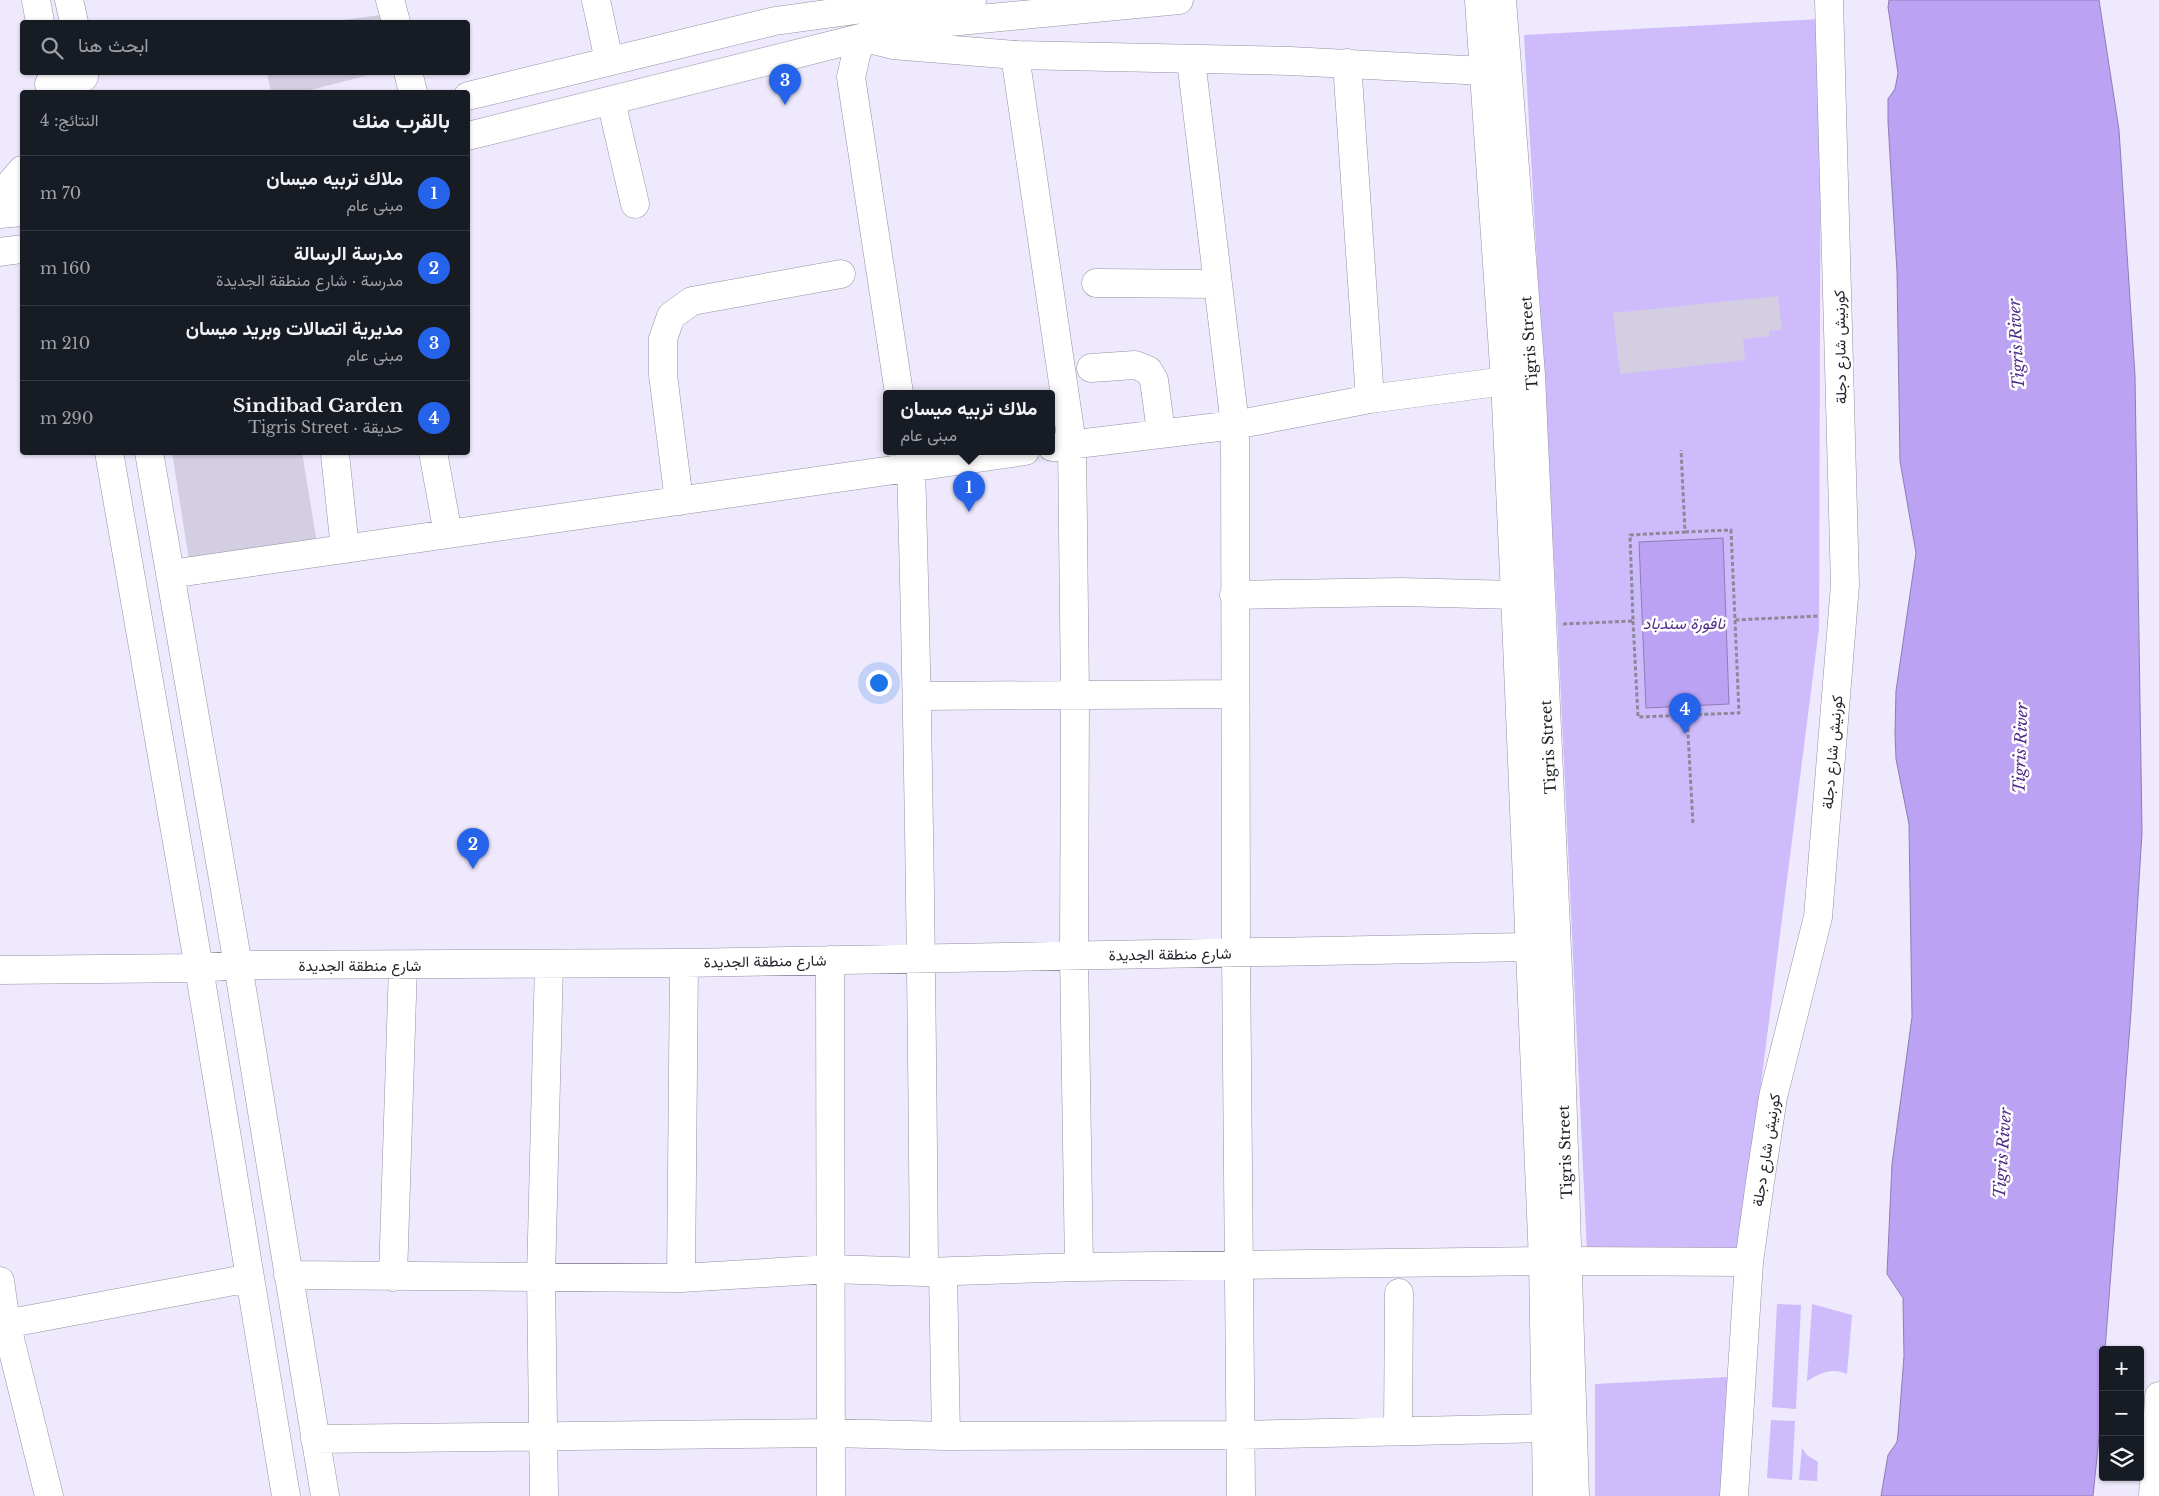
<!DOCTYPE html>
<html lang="ar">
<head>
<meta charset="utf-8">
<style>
  body { margin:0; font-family:"Libre Baskerville",Vazirmatn,serif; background:#20242c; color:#f1f3f6; direction:rtl }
  .controls { position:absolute; right:15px; bottom:15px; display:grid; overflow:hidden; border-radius:5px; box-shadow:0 1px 4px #0004 }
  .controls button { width:45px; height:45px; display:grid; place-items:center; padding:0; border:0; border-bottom:1px solid #363941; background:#171b24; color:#f1f3f6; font:25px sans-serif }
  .you { position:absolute; left:878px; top:682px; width:18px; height:18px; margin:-12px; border:4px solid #fff; border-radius:50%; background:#1a73e8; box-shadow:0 0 0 8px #1a73e833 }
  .badge { display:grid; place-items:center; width:32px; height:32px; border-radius:50%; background:#2563eb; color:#fff; font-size:16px; font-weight:700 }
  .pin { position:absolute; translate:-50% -41px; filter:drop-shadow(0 1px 2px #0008) }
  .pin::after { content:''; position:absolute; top:26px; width:18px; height:15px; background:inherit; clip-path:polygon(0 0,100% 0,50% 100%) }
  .popup { position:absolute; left:883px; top:390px; width:172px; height:65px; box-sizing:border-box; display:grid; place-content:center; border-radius:5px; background:#171b24; filter:drop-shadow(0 1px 4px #0005); font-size:16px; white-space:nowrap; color:#9ea1a6 }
  .popup b { font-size:19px; color:#f1f3f6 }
  .popup::after { content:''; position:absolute; left:50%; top:100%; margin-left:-10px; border:10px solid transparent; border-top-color:#171b24 }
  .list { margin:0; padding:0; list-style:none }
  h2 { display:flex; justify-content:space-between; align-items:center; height:65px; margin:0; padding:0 20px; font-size:21px }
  h2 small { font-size:16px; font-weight:400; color:#9ea1a6 }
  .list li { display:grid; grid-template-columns:32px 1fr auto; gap:15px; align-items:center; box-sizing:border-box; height:75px; padding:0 20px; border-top:1px solid #363941 }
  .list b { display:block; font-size:19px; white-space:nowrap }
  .list p { margin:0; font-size:16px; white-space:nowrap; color:#9ea1a6 }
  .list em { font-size:16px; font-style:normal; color:#9ea1a6 }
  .icon { flex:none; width:28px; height:28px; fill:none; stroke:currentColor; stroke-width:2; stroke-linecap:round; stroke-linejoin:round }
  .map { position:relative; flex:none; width:2159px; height:1496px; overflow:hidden; direction:ltr }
  .search { position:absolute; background:#171b24; box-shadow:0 1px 4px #0004; left:20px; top:20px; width:450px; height:55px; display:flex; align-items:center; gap:12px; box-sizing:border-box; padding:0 18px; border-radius:5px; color:#9ea1a6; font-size:19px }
  .panel { position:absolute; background:#171b24; box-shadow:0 1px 4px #0004; left:20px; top:90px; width:450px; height:365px; border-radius:5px; direction:rtl }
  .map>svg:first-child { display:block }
  .green { fill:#cebbfb }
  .water { fill:#bca2f3; stroke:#8f7cb7 }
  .building { fill:#d3cee1 }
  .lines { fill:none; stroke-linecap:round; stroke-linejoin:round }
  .minor-casing { stroke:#9590a1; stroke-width:29 }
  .major-casing { stroke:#9590a1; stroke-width:29 }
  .path { stroke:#8c8896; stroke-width:3; stroke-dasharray:4 2.5; stroke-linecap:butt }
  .minor { stroke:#fff; stroke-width:28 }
  .major { stroke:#fff; stroke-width:28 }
  .labels { text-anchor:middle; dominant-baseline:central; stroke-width:5; stroke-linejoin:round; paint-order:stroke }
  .street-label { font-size:15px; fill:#25232a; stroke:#fff }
  .water-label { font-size:16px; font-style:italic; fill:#522c88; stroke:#fff }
</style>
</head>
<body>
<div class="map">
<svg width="2159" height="1496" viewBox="0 0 2159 1496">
  <rect width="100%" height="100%" fill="#eee9fc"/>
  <!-- green -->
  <path class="green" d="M1821,19L1819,628L1740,1249L1587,1253L1557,613L1524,35Z
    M1777,1304L1801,1305L1796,1409L1772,1407Z
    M1812,1304L1852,1315L1847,1374C1832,1367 1820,1373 1807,1381Z
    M1728,1377L1720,1496H1595V1384Z
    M1771,1420L1795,1421L1792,1480L1767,1478Z
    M1802,1448L1807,1455L1818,1462L1817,1481L1799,1480Z"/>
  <!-- water -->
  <path class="water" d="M1889,0H2099L2119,130L2135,376L2142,832L2131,1012L2105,1350H2103L2101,1418L2093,1496H1881L1888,1455L1897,1442L1898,1434L1904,1356L1903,1298L1887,1274L1892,1164L1912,1017L1909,824L1896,759L1895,732L1896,691L1916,553L1900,461L1897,272L1888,122V99L1895,89L1898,73L1888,7Z
    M1723,538L1729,704L1646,708L1639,542Z"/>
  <!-- building -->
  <path class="building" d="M380,15L382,22H334V21Z
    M267,72H377V73L302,92H271Z
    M1778,296L1782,330L1769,331V336L1743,339L1745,360L1620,374L1613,313Z
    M172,452H302L317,543L189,560Z"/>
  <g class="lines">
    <!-- minor casing -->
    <g class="minor-casing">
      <path id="minor" d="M36,0L40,22
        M69,0L74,22
        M390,0L396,22
        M596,0L609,61
        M864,38L857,51L851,77L899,393
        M1015,55L1072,444L1075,696L1074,956L1079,1267
        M1191,60L1235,425L1236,953L1241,1496
        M1347,63L1370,399
        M408,72L413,92
        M49,84L84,77
        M611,101L635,204
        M4,191L22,170
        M1096,283L1218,284
        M1091,368L1135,365L1148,370L1154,380L1161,432
        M1052,447L1235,425L1370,399L1505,381
        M908,451L911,468C919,736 922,1004 924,1272
        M109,452L199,968L286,1496
        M149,452L238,965L325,1496
        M433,452L448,534
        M335,454L345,549
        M679,501L663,375V339L671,316L692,301L841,274
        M170,574L1025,451
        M1234,595L1401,592L1515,595
        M918,696L1235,694
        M830,960L831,1496
        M0,970L199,968L238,965L684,963L1529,947
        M1569,1261L1749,1262
        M943,1272L946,1436
        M288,1275L681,1278L830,1269L924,1272L1079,1267L1543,1261
        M393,1277L403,965
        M681,1278L684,963
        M0,1281L6,1323L49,1496
        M0,1325L250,1278
        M1398,1431L1399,1293
        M315,1439L832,1433L946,1436L1241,1435L1545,1428
        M544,1496L541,1277L549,964
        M1734,1496L1749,1262L1760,1182L1773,1097L1818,917L1845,585L1829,0
        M2153,1496L2159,1396"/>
    </g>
    <!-- major casing -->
    <g class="major-casing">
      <path id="major" d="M1479,0L1505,381L1515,595L1543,1261L1547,1496
        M1502,0L1531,375L1559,994L1575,1496
        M877,41L893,45L1015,55L1290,61L1484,71
        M468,96L775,21L871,8L972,0
        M468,136L880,33L928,24L1179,0
        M0,191L22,189
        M0,214L22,212
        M0,252L22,249"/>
    </g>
    <!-- path -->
    <path class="path" d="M1685,532L1731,530L1735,620L1819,616
      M1633,621L1638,717L1739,713L1735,620
      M1563,624L1633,621L1630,535L1685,532L1681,450
      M1687,715L1693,825"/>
    <!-- minor -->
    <use href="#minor" class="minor"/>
    <!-- major -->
    <use href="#major" class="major"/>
  </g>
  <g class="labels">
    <!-- street labels -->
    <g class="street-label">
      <text transform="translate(1529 343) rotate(-94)">Tigris Street</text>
      <text transform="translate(1840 347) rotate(-91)">كورنيش شارع دجلة</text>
      <text transform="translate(1548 747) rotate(-93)">Tigris Street</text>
      <text transform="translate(1832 752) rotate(-85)">كورنيش شارع دجلة</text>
      <text transform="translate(1170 954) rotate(-1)">شارع منطقة الجديدة</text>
      <text transform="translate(765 961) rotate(-1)">شارع منطقة الجديدة</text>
      <text x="360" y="965">شارع منطقة الجديدة</text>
      <text transform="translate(1766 1150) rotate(-81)">كورنيش شارع دجلة</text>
      <text transform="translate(1565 1152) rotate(-92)">Tigris Street</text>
    </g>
    <!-- water labels -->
    <g class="water-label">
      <text transform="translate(2016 344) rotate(-93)">Tigris River</text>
      <text x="1684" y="623">نافورة سندباد</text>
      <text transform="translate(2020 748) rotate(-88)">Tigris River</text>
      <text transform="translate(2002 1153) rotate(-86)">Tigris River</text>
    </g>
  </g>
</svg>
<div class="controls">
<button>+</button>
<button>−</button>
<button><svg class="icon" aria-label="layers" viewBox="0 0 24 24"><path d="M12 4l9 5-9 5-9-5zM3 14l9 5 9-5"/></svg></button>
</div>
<div class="you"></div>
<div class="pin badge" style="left:969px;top:512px">1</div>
<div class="popup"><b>ملاك تربيه ميسان</b>مبنى عام</div>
<div class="pin badge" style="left:473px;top:869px">2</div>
<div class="pin badge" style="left:785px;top:105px">3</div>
<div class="pin badge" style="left:1685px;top:734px">4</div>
<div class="search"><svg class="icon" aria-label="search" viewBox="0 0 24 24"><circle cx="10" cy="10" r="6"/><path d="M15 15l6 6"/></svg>ابحث هنا</div>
<section class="panel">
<h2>بالقرب منك<small>النتائج: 4</small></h2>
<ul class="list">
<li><span class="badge">1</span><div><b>ملاك تربيه ميسان</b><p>مبنى عام</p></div><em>70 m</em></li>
<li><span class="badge">2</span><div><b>مدرسة الرسالة</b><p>مدرسة · شارع منطقة الجديدة</p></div><em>160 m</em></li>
<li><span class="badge">3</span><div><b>مديرية اتصالات وبريد ميسان</b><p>مبنى عام</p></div><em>210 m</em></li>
<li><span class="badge">4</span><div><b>Sindibad Garden</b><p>حديقة · Tigris Street</p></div><em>290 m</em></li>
</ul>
</section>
</div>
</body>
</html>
